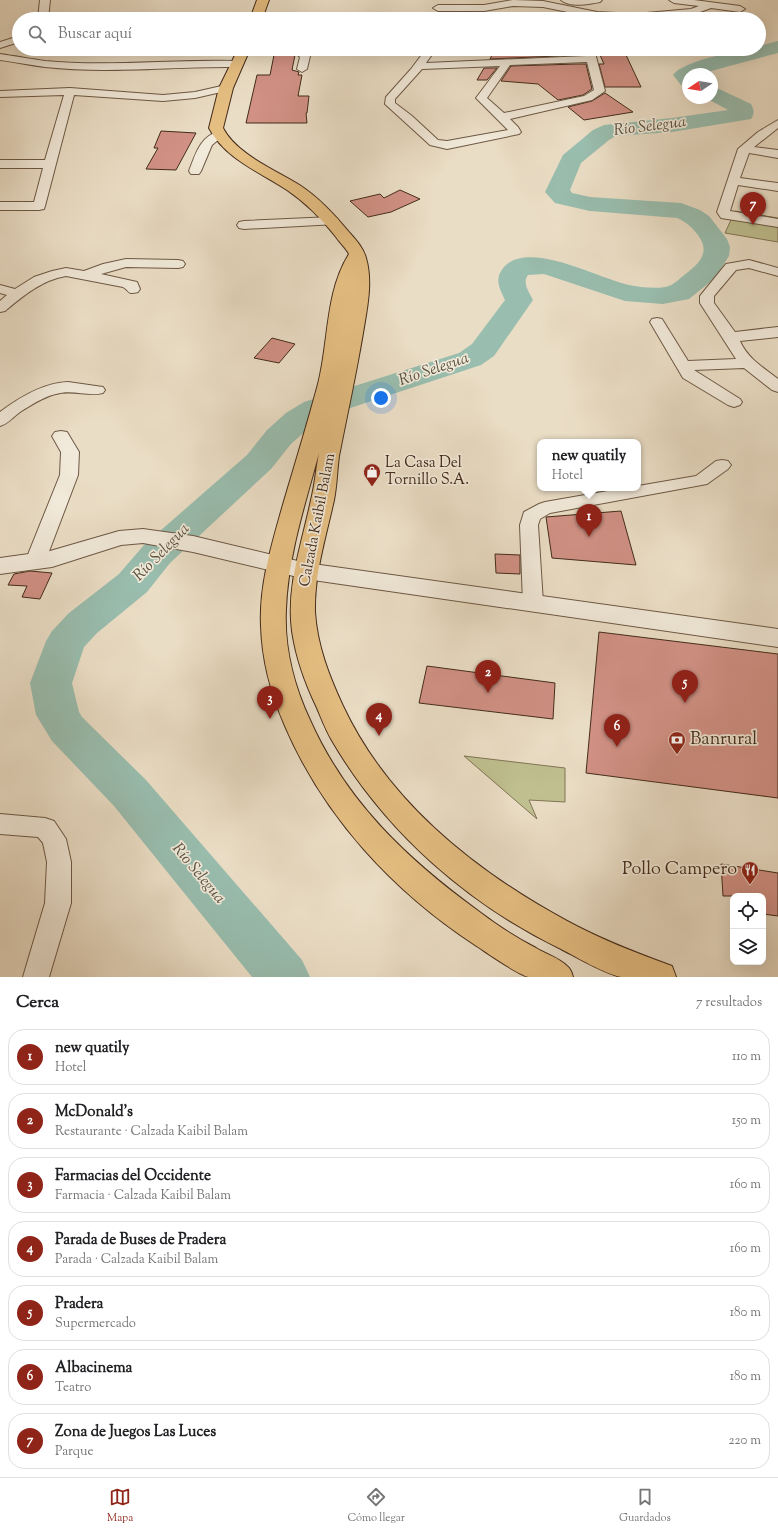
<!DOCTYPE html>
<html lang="es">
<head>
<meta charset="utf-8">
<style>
  body { margin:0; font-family:"Sorts Mill Goudy",serif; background:#f2f2f2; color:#202124 }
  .controls { position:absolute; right:12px; bottom:12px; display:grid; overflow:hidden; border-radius:8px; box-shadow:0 4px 16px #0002 }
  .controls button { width:36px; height:36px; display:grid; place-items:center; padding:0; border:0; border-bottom:1px solid #e0e0e0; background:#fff; color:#202124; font:20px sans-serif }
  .compass { position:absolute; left:682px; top:68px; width:36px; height:36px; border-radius:50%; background:#fff; box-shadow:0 4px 16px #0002; rotate:258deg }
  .you { position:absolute; left:381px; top:398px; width:14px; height:14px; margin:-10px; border:3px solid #fff; border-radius:50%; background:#1a73e8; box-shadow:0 0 0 6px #1a73e833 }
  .badge { display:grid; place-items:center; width:26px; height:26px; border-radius:50%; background:#8f2418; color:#fff; font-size:13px; font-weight:700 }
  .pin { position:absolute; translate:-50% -33px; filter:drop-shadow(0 1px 2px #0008) }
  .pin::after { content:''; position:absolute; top:21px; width:14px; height:12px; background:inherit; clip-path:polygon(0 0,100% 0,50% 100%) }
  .popup { position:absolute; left:537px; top:439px; width:104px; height:52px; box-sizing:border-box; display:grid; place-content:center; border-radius:8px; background:#fff; filter:drop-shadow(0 1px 3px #0005); font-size:13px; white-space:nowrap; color:#757577 }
  .popup b { font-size:15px; color:#202124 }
  .popup::after { content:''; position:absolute; left:50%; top:100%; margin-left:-8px; border:8px solid transparent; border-top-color:#fff }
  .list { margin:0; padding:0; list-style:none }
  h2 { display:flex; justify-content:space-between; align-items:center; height:52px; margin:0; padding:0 16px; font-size:17px }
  h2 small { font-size:13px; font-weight:400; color:#757577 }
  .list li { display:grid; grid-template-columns:26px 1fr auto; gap:12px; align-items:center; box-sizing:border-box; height:56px; margin:0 8px 8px; padding:0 8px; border:1px solid #e0e0e0; border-radius:16px }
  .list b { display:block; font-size:15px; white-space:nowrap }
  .list p { margin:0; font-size:13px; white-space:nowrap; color:#757577 }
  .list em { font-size:13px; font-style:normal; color:#757577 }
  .icon { flex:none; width:22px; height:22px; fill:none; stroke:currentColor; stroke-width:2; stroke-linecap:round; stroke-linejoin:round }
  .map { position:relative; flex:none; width:778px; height:977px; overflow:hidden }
  .search { position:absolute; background:#fff; box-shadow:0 4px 16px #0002; left:12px; right:12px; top:12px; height:44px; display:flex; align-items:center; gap:10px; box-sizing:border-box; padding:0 14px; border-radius:22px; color:#757577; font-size:15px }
  .sheet { height:500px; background:#fff }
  nav { display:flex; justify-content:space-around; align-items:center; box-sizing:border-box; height:56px; border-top:1px solid #e0e0e0; background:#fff; font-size:11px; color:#757577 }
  nav a { display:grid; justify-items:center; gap:2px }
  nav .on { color:#8f2418 }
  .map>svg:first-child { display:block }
  .green { fill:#bfbf8f; stroke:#817554 }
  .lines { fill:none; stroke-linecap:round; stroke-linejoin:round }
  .river { fill:#99bdae; fill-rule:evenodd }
  .building { fill:#d19185; stroke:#432b1a }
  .minor-casing { stroke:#6d5845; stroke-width:2 }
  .tertiary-casing { stroke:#6d5845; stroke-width:2 }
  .primary-casing { stroke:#432b1a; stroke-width:2 }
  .minor { fill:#f1e9d9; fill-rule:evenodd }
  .tertiary { fill:#f1e9d9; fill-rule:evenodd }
  .primary { fill:#e5be82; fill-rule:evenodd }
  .labels { text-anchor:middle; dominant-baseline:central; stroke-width:3.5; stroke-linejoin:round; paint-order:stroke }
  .poi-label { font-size:15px; fill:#432b1a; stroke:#f1e9d9; text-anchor:start }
  .street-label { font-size:15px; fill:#432b1a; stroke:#f1e9d9 }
  .water-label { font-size:16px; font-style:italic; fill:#58503f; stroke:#f1e9d9 }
  .near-poi-label { font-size:18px; fill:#432b1a; stroke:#f1e9d9; text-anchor:start }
</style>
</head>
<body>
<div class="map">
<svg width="778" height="977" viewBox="0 0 778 977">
  <rect width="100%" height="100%" fill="#eaddc5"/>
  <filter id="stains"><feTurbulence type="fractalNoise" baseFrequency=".005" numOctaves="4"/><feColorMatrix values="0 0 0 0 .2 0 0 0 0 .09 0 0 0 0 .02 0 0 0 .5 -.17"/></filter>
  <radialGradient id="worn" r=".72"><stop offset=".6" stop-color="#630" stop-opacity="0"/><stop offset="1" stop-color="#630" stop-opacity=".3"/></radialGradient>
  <!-- green -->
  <path class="green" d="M735,211L778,218V242L725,233Z
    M464,756L565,768V802L529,800L537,819Z"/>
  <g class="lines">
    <!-- river -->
    <path class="river" d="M778,41V53L700,74H688V87L681,85L673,75C682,61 742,49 759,49V46Z
      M712,87L719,89L751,104C754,110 755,113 751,119L672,132L616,136L609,140L581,163L570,190L572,193L590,197L681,203L700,210L709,216L727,239L730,247L729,256L715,278L689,299L663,304L625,301L544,274L528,275C522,283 529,292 533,300L494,356L481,365L326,416L310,427L291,444L271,469L170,563L147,592L97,633L84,647L72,683L79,712L82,717L146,780L302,960L310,977H252L114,806L52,741L36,715L30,683L46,641L52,631L69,613L119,574L144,545L247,455L267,430L286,413L304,402L459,353L472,344L505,300C499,288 494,278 504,267C529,239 600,279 629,285C639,287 654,289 665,287C672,286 677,281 683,276C697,265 712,254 698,235C692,227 686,222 677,218L590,211L555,203L545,192L563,155L593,130L604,125L672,118L728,110L706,98H712Z"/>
  </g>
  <!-- building -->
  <path class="building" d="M519,49H555L558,56L490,59L492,55L521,54Z
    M274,55H295L292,70L299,72L298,75H302L298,96H309L307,113H306L307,123H246L257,75H270Z
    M600,55H626L641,87H605L599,64H604Z
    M577,64H586L592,89L583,95L558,100L538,84L501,81L511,66Z
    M484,68H497L487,80H477Z
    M605,93L633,112L584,120L568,107L592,101Z
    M161,131L196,133L176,170L146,169L158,148H154Z
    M400,190L420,199L391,212L368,217L350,201L380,194L384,198Z
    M272,338L295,344L279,363L254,358Z
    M621,511L636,565L552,558L546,517Z
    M495,554L520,555V574L496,573Z
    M30,571L52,573L40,599L22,597L27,586L8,585L14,574Z
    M599,632L778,654V798L586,773Z
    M427,666L555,683L553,719L419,703Z
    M721,864L778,873V916L763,914V896H723Z"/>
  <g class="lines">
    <!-- minor casing -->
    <g class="minor-casing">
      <path id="minor" d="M40,0H50L48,19H38Z
        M513,0L543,1L597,12L635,14L691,9L699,6L674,3L669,0H694L740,6L745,9L740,12L711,8L692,15L644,19L597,18L543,7L513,6L484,11H438L433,8L438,5H484Z
        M561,0H602L600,2C590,4 570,8 561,0Z
        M19,36V42L0,48V42Z
        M239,49H302L310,56L307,69L302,72L297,69L300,57L295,53L243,54L239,53L238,51Z
        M426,49H436L426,63L586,56L584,49H594L605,91L592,100L510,119L518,127L521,132L519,134L447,149L430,145L385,104L386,97L411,69ZM587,62L594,90L584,96L504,113L487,98L510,65ZM500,66L476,98L508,130L447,141L438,140L412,116L395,103V99L422,69Z
        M0,54C15,56 30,59 45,61C109,67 174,59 238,61L243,64L238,67C175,66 108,74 45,67C30,65 15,62 0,60Z
        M226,85L230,86L231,88L230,90L195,98L163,101L74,95L45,206L44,209L39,210H0V202H34L43,168H0V160H45L64,95L0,97V91L70,88L163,95L195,92Z
        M778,120V128L754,147L778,150V158L749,153L740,178L778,183V191L738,185L730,211L778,219V227L721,218L717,212L738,149L758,132Z
        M218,132L222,133L224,135L212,145L201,171L199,174H191L189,171C195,156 200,136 218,132Z
        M332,217L337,218L339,221L337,224L244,229L239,228L237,225L239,222L244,221Z
        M126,259L178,260L183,261L185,264L183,267L178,268L126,267L101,274L137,282L140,289L138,292C127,295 130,291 123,287L66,276C42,280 23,296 5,311L0,312V301L7,295L0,293V285L15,289L34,277L52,271L66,268L84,271L103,264Z
        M749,260L778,268V276L749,268L736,270L714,296V303L735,332L778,327V337L740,341C747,358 764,368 778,379V392L772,390L744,368L694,370L740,399L742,402L740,405L734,407L728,405L683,378L650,322L652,319L657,318L662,319L688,361L736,359L700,303V296L726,264Z
        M68,382L103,387L105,390L103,393C88,397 72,389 56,394C43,397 31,405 20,412C13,417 8,424 0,426V412C20,397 43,383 68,382Z
        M61,431L67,432L79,452L78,475L45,562L42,567L35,568L28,567L25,562L60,475L61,452L52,436L55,432Z
        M722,460L728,461L731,465L728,469L707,484L550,513L540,519L538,525L543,603L540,608L533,610L526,608L523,603L520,525L524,512L539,504L545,502L625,488H638V486L696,476L716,461Z
        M0,814L45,818L54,821L66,839L71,862V903L49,977H23L45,903L47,862L43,843L38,837L0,834Z"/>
    </g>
    <!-- tertiary casing -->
    <g class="tertiary-casing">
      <path id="tertiary" d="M143,529L193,536L306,563L778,629V647L306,579L193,552L143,543L121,545L52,567L0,574V558L50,551L119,531Z"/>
    </g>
    <!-- primary casing -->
    <g class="primary-casing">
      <path id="primary" d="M257,0H269L262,19H250Z
        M238,49H250L233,88L223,128C237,155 276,170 301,186C319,198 334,214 348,231C355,239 363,247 366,258C373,282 367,309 363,333C356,375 347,415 339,456C337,471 337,485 334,500C326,537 314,574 315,612C317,645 329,676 343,706C388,802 475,871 567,921C600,939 636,953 672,966L676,977C662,977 635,977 621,977C603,973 578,958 561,949C468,904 387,833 334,744C327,733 322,720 317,708C305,683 296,658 292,631C286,586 302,543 311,500C315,484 316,468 319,453C305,504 288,556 286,609C284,647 294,686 310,720C347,803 408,860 481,913C498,926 517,938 536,948C546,954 559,958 567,966C570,968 572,973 573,977C559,977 543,977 529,977C518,975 486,952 475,945C393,891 324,817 285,726C271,694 262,661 261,626C259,586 271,547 282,508C294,467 307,425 318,384C329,341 325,292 349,254C346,248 340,243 336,237C322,219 306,203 287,190C260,172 225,159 209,128L219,88Z"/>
    </g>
    <!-- minor -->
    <use href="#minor" class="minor"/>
    <!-- tertiary -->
    <use href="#tertiary" class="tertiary"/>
    <!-- primary -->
    <use href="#primary" class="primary"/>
  </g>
  <!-- icons -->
  <defs>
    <g id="shop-pin" transform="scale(0.9)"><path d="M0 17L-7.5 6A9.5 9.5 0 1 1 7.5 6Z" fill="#8f2418" stroke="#f1e9d9"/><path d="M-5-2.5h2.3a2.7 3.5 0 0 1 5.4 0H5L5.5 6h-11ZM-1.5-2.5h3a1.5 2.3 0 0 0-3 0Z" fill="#fff"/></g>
    <g id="bank-pin" transform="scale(0.9)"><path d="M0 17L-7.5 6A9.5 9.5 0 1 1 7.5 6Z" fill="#8f2418" stroke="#f1e9d9"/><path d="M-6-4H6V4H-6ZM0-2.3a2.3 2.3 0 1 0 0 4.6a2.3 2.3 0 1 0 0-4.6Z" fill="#fff"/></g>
    <g id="restaurant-pin" transform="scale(0.9)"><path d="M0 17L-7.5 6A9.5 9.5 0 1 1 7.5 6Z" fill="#8f2418" stroke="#f1e9d9"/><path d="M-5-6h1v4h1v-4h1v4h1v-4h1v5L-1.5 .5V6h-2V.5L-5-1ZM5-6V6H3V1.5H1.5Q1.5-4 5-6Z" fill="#fff"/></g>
  </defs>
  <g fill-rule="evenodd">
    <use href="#shop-pin" x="372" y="472"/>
    <use href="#bank-pin" x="677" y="740"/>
    <use href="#restaurant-pin" x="750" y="870"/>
  </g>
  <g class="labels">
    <!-- poi labels -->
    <g class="poi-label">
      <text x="385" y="463">La Casa Del<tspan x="385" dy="17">Tornillo S.A.</tspan></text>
    </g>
    <!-- street labels -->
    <g class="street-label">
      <text transform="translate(318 520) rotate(-79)">Calzada Kaibil Balam</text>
    </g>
    <!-- water labels -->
    <g class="water-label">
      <text transform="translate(650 127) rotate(-7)">Río Selegua</text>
      <text transform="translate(434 370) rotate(-19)">Río Selegua</text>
      <text transform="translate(162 553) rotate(-46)">Río Selegua</text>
      <text transform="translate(198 874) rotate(50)">Río Selegua</text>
    </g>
    <!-- near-poi labels -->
    <g class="near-poi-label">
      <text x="690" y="740">Banrural</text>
      <text x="737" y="870" text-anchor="end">Pollo Campero</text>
    </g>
  </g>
  <rect width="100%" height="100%" filter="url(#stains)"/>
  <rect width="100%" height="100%" fill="url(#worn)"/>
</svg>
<div class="controls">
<button><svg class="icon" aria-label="locate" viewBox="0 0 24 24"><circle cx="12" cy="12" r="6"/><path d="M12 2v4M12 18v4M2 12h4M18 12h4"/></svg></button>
<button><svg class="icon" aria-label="layers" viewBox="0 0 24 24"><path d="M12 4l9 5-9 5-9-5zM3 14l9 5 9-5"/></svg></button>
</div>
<svg class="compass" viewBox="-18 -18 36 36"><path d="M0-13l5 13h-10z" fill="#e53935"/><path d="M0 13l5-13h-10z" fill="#757577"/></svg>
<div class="you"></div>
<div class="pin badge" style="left:589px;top:537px">1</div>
<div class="popup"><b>new quatily</b>Hotel</div>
<div class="pin badge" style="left:488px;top:693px">2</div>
<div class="pin badge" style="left:270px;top:719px">3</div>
<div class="pin badge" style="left:379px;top:736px">4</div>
<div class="pin badge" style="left:685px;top:703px">5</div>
<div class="pin badge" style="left:617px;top:747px">6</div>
<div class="pin badge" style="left:753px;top:225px">7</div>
<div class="search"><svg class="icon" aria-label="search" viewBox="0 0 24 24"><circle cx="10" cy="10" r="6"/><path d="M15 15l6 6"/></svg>Buscar aquí</div>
</div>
<section class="sheet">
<h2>Cerca<small>7 resultados</small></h2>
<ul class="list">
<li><span class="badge">1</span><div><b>new quatily</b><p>Hotel</p></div><em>110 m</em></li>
<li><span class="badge">2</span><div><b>McDonald's</b><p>Restaurante · Calzada Kaibil Balam</p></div><em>150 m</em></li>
<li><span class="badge">3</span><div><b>Farmacias del Occidente</b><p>Farmacia · Calzada Kaibil Balam</p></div><em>160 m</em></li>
<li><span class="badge">4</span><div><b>Parada de Buses de Pradera</b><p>Parada · Calzada Kaibil Balam</p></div><em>160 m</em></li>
<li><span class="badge">5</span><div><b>Pradera</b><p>Supermercado</p></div><em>180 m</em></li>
<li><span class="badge">6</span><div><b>Albacinema</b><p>Teatro</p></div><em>180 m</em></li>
<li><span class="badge">7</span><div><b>Zona de Juegos Las Luces</b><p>Parque</p></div><em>220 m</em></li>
</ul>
</section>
<nav>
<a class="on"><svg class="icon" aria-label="map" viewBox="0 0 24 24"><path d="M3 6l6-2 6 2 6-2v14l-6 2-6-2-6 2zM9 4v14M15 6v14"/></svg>Mapa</a>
<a><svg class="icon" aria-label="directions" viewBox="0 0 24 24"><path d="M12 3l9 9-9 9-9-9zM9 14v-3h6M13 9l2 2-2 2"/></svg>Cómo llegar</a>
<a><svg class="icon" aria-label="saved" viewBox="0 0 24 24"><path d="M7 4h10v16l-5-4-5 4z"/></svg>Guardados</a>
</nav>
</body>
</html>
